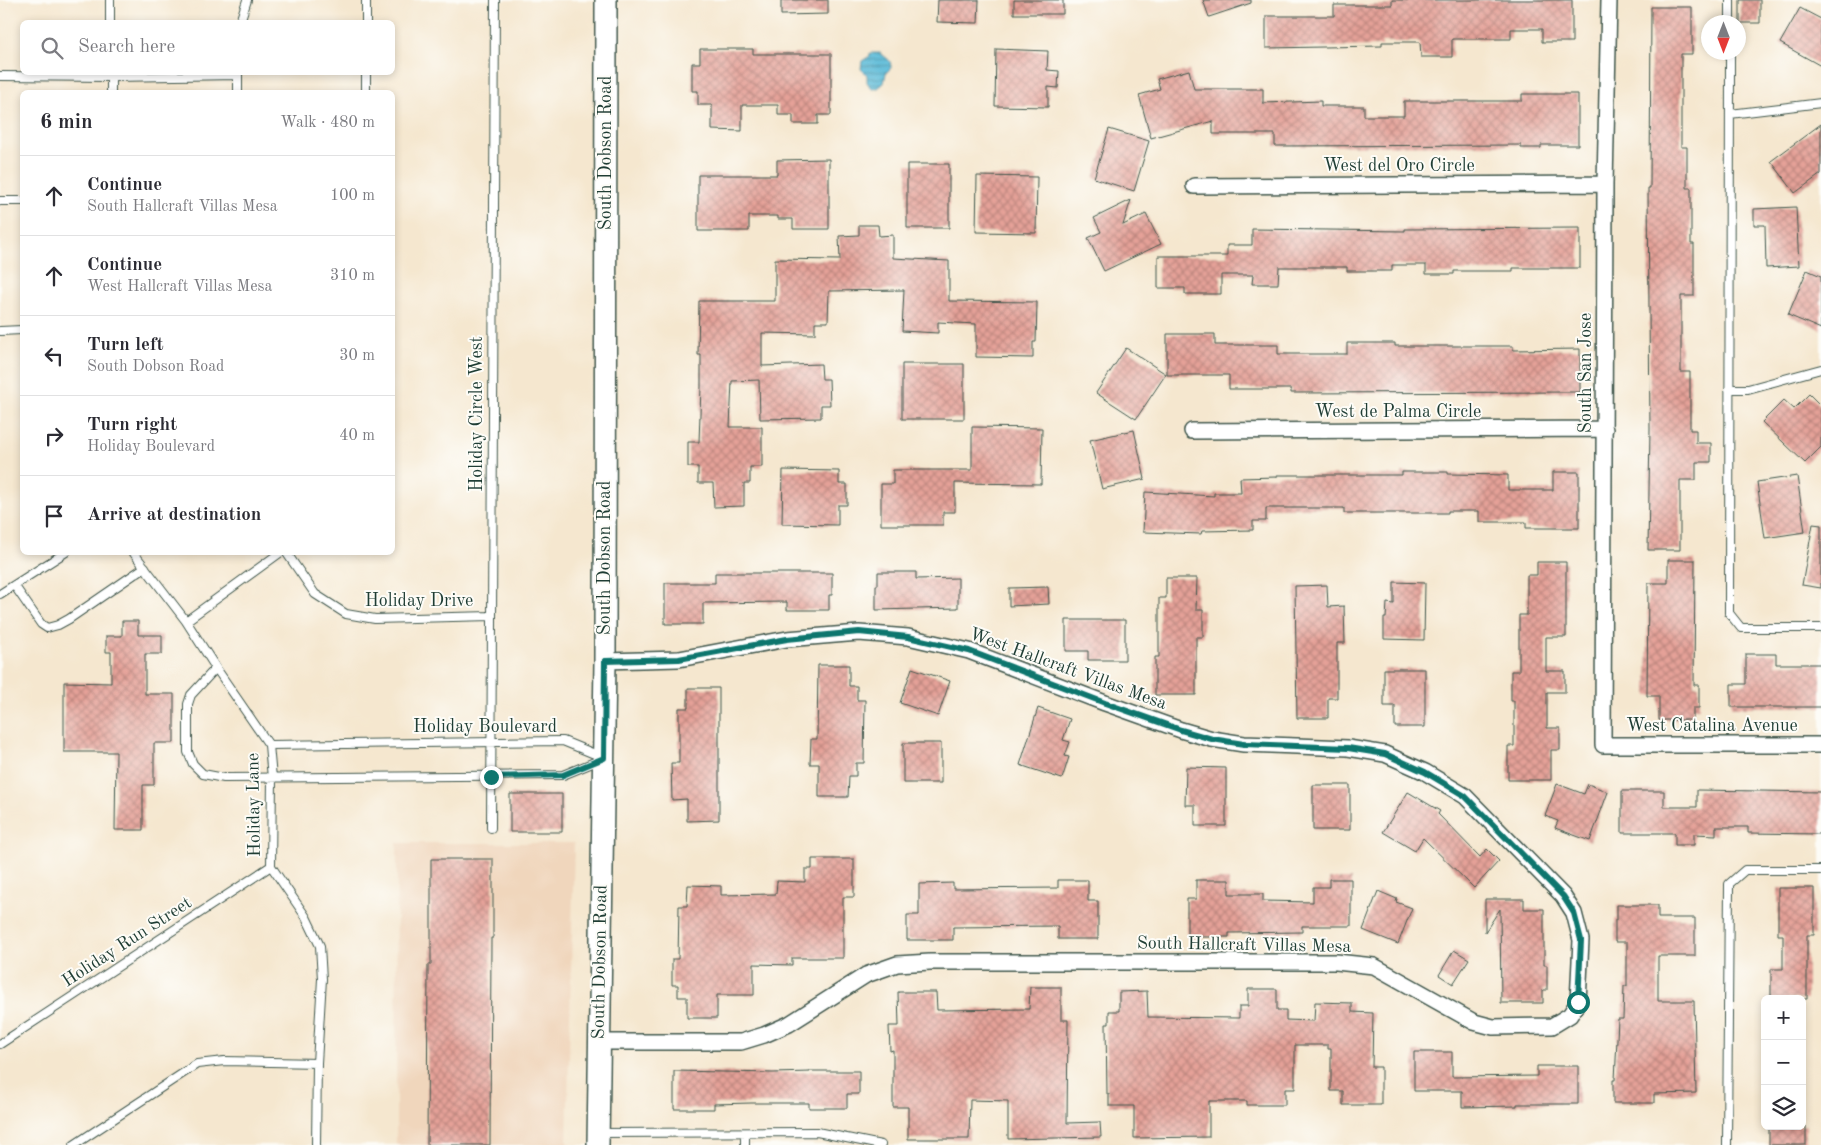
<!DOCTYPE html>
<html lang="en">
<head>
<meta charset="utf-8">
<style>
  body { margin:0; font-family:"Old Standard TT",serif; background:#f2f2f3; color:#2b2b33 }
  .controls { position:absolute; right:15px; bottom:15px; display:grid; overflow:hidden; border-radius:8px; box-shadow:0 2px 8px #0003 }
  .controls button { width:45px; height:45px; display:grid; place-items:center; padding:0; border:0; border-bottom:1px solid #e1e1e2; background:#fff; color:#2b2b33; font:25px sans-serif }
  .compass { position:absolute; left:1701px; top:15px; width:45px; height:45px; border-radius:50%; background:#fff; box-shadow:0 2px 8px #0003; rotate:180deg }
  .stop { position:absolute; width:15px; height:15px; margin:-11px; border:4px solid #0f766e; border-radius:50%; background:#fff }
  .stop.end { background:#0f766e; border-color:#fff; box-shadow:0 1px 5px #0008 }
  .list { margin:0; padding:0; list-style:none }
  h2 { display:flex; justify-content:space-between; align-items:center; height:65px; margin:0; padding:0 20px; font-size:21px }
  h2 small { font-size:16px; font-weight:400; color:#7c7c81 }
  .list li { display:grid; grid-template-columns:32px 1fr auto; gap:15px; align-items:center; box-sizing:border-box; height:80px; padding:0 20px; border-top:1px solid #e1e1e2 }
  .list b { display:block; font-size:19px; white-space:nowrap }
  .list p { margin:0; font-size:16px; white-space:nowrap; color:#7c7c81 }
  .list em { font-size:16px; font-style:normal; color:#7c7c81 }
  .icon { flex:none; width:28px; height:28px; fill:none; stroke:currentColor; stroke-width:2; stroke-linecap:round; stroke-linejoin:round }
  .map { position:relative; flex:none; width:1821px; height:1145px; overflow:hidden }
  .search { position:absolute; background:#fff; box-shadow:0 2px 8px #0003; left:20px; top:20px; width:375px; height:55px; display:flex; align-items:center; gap:12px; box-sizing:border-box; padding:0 18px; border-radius:8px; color:#7c7c81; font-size:19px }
  .panel { position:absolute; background:#fff; box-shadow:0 2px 8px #0003; left:20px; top:90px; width:375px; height:465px; border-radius:8px }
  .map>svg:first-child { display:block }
  .built { fill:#f0d6bc }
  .water { fill:url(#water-rules); stroke:#3c7c86 }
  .building { fill:url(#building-cross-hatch) }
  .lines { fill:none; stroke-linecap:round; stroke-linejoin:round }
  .lane-casing { stroke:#3f564b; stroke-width:10 }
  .street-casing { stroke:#3f564b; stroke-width:18 }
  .secondary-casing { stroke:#3f564b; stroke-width:24 }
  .lane { stroke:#fff; stroke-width:8 }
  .street { stroke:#fff; stroke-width:15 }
  .secondary { stroke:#fff; stroke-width:21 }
  .route { stroke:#0f766e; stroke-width:6 }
  .labels { text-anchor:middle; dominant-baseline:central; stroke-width:4; stroke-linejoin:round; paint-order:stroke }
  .street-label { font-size:18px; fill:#1f3d34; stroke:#fdfcf7 }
</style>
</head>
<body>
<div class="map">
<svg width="1821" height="1145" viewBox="0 0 1821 1145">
  <defs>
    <pattern id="water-rules" width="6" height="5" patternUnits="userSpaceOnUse" patternTransform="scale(1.25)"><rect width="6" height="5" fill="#59bad8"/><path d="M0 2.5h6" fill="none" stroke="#4998b0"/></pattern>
    <pattern id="building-cross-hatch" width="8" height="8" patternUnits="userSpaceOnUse" patternTransform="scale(1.25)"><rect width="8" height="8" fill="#e5a198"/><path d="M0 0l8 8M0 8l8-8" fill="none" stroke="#b9847d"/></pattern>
  </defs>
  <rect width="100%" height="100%" fill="#fdfcf7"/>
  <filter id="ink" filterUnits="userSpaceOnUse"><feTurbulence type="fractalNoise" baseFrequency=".02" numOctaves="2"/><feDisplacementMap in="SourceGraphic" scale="10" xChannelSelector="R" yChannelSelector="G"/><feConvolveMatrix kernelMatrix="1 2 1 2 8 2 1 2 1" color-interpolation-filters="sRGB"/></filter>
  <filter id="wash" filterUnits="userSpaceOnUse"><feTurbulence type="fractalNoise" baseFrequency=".0096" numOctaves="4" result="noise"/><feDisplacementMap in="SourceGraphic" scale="20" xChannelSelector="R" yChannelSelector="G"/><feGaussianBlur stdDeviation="1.12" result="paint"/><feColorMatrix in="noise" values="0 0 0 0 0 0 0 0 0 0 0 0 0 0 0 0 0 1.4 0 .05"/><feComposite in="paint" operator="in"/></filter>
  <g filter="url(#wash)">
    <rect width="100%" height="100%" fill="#f5e7cf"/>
    <!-- built -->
    <path class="built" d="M397,843H574L567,1145H396Z"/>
    <!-- water -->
    <path class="water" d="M870,53H881V55C888,58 891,60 891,68L886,73L884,83L878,88H871L867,82V75L861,69L862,61L870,56Z"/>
    <g id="blocks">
      <!-- building -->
      <path class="building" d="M781,0H828V14L781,15Z
        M938,0H979L978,23L937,22Z
        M1014,0H1063V14H1014Z
        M1203,0H1251V3L1209,17Z
        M1392,0H1572V42H1542V29H1511V39H1452V57H1421L1420,42H1382V46L1266,48V16H1334V5H1392Z
        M1740,0H1760V23H1740Z
        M1651,7H1692V54H1681V147H1687V188H1691V244H1694V296H1681V372H1690V430H1696V443H1711V462H1696V480H1680V550H1648L1650,430L1648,188H1650Z
        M1800,8L1821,19V66L1780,43Z
        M700,49H753V54H831V115H818V124H793V115H778V105H742V131L712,130V105H698V91H692V63H700Z
        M996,49L1048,51L1047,70L1059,71L1058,88L1048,87V107L995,106Z
        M1189,70L1194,89H1263V103L1321,101V106H1364V116H1404V101H1522V94H1578V145H1541V148H1521V145L1275,146V134H1213V121L1151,138L1139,95L1160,89L1157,79Z
        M1821,124V174L1795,193L1771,161Z
        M1109,129L1149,141L1134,191L1094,178Z
        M829,159V229H793V219H778V216H749V231H698V175H777V160Z
        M907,164H949V228H907Z
        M977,176L1037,177L1036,233L976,232Z
        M1131,200L1123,225L1146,214L1161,244L1104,271L1088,238L1101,232L1094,218Z
        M1796,207L1799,266L1766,268L1765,225H1754V209Z
        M859,225H878L879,236L893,235V258L949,261V301L1037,302L1036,342H1033V358L976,357V324L938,322V333L902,331L904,290L829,291L828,322H815V334L762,333V366L821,364L822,379H829L830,405H821V418L760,419L759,380L732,381L730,427H762V467H750V483H744V506L714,507L713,483H698V467H688V442H699L701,387V355H698L699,301H775V259L840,260L839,236L859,235Z
        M1580,228V268H1513V271H1454V274H1426V265H1392V271H1347V267H1279L1278,284H1252L1253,275H1221V294H1185V288H1158V256H1227V245H1252V229L1405,231V229Z
        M1807,270L1821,276V329L1788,315Z
        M1167,334H1215V345H1278V354H1347V343H1395V346H1513V350L1580,349V392L1291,393V389H1229V375H1167Z
        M1126,348L1166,374L1136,419L1096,393Z
        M902,364H964V419H902Z
        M1809,394L1821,406V447L1805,463L1762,422L1784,400L1794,409Z
        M972,427L1042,428L1041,484L955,483V512H943V525H881V484H893V470H972Z
        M1134,430L1145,479L1102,489L1090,440Z
        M783,470L839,471V484H847V505H838V525L782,524Z
        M1402,472H1448V474L1508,475V490H1553V472H1579V528H1526V522H1479V511H1448V513H1344V508H1266V521H1253V530L1202,531L1201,534L1143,532L1145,492L1214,496V493H1241L1240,478L1277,477V475H1402Z
        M1797,476L1805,532L1765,538L1757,482Z
        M1813,524L1821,525V588L1802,585Z
        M1668,560H1695L1694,685H1699V708H1693V720H1659V696H1647L1648,583H1668Z
        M1537,562H1566V637H1546V671H1565V692H1547V728H1560V750H1551V780H1508V746H1514V701H1511V671H1519V615H1527V575H1537Z
        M878,572H916V579L958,578V608L876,610V585H878Z
        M715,573H832V595H829V610H787V602L703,603V624H665V583H715Z
        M1166,578H1197L1196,610H1203V637H1196V695H1155V657H1159V598H1166Z
        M1394,582L1425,583L1424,640L1384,639V618H1386L1387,603L1394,604Z
        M1327,585L1328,607L1344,606L1345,643H1337V698H1328V718H1297L1295,586Z
        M1048,587L1049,604L1009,606V588Z
        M1066,620H1125V660H1088V651H1066Z
        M122,621H138V635H162V654H145V694H174V743H154V785H143V830H115L116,752H64V682L111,683V652H106V636H122Z
        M1746,654H1776V664H1821V707H1731V684H1746Z
        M818,665H849V686H857V700H865L864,763H856V776H849L848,797H819V764H810L811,739H817Z
        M912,668L950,681L938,716L900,703Z
        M1384,669H1425V727H1395V706H1384Z
        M688,688H719V820L687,821V799L672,800L671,763H679V708H688Z
        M1038,708L1070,719L1063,740L1070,742L1065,756L1069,757L1062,779L1020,765Z
        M903,743H941V783H903Z
        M1186,767L1226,768V826H1195V805H1185Z
        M1557,784L1584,794L1588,784L1608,792L1590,841L1555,828L1558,821L1545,816Z
        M1313,785H1350V830H1313Z
        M1697,790L1821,792V834L1748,833V827H1716V835L1694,834V845H1675V833H1622V791H1664V807H1697Z
        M1408,792L1440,811L1438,814L1480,857L1487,849L1499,861L1474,888L1423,838L1415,851L1383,832Z
        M510,794H562V832H510Z
        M431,859H493V938H491L490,1145H427L428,965H431Z
        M812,859H854V897H843V958H792V965L754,964V995H717V1018H687V997H678V985H672V959H678L679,906H687L688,885L721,886V895L776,894L777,881L805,882V869H812Z
        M1329,879H1351V926H1302V932L1229,933V937H1187V899H1196V880H1229V894H1263V901L1313,902V887H1329Z
        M1058,880H1088V901H1098V939H1058V926L953,927V940H907V915H919V884L953,883V889L1058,888Z
        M1778,888H1814V935H1807V999H1771V969H1783V935H1778Z
        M1378,891L1397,899L1396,902L1412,908L1398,944L1363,930Z
        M1485,899H1524V909H1544V965H1547V990H1543V1003H1501L1500,909L1485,932Z
        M1617,905H1658V918H1695V956H1658V1001H1694L1696,1093L1654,1094V1103H1613V1080H1615L1618,1019H1623L1624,986H1627V942H1615V919H1617Z
        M1454,950L1469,959L1453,984L1439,975Z
        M1030,987H1061V1020H1068L1067,1123L1100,1122L1101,1137L1008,1139V1101L970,1100L969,1139H908V1107H893V1050L890,1051L889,1026H899L898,992H936L937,1010L1029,1009Z
        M1248,989H1277V1010H1286V1020L1314,1021L1315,1002L1352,1003V1012L1373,1013L1372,1067H1381V1105H1343V1091H1331V1049H1328V1045H1295V1089H1285V1105H1247V1101H1209V1137L1134,1138V1106H1109V1094H1107L1106,1024H1109V1011H1119V992L1147,991L1148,1017L1239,1018V1006H1248Z
        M1414,1052H1452V1077L1537,1076V1066H1578V1104H1517V1106L1462,1107V1091H1414Z
        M674,1071L773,1073L810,1072V1071H859V1094H847V1108H809V1103H751L714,1104V1109H674Z
        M1769,1126H1806V1145H1769Z"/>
    </g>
  </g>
  <g filter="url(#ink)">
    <use href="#blocks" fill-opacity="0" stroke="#3f564b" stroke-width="1"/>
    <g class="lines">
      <!-- lane casing -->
      <g class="lane-casing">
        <path id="lane" d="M110,0V22
          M240,22L247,0
          M366,22V0
          M1730,22V0
          M1730,52L1729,613L1741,628H1821
          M0,76L111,77L238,75
          M111,92V72
          M238,92V72
          M366,92V72
          M1730,114L1821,103
          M0,201H22
          M0,331L22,330
          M1729,389H1748L1821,369
          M133,552L186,621L216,668L269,745L272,778L271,866L306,917L320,946L322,979L317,1063L316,1145
          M286,552L315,594L346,614L375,619L491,616
          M14,585L41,624L47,628L58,625L69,619L145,567
          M0,594L66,552
          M186,621L281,552
          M216,668L191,695L188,704V752L193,764L203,774L224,778L563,775L602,759
          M269,745L563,741L602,757
          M491,828L495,0
          M0,1044L271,866
          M599,1133L817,1132L881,1145
          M74,1145L197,1064L224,1061L317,1063
          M745,1145V1133
          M1727,1145L1729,884L1745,870H1821"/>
      </g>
      <!-- street casing -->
      <g class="street-casing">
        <path id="street" d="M1609,0L1605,184L1603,745H1821
          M1194,186L1605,184
          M1192,431L1605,429
          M599,1042H741L764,1035L789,1024L866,975L897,964L930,962H1336L1374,966L1474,1022L1493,1027L1552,1026L1570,1015L1578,1002L1581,940L1574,913L1563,896L1465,796L1425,772L1385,754L1348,748L1244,744L1212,739L1181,730L1105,703L969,651L908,637L859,633L787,639L679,659L605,661"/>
      </g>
      <!-- secondary casing -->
      <g class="secondary-casing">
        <path id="secondary" d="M598,1145L605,661L606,0"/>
      </g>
      <!-- lane -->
      <use href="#lane" class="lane"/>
      <!-- street -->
      <use href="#street" class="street"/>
      <!-- secondary -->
      <use href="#secondary" class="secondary"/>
    </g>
  </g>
  <g class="lines" filter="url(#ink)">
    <!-- route -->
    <path class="route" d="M491,777L563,775L604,758L605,661L679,659L787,639L859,632L908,637L969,651L1105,703L1181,730L1212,739L1244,744L1348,748L1385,754L1425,772L1465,796L1563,896L1574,913L1581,940L1578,1002"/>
  </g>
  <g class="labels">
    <!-- street labels -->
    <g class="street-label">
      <text transform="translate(606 153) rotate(-90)">South Dobson Road</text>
      <text x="1399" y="166">West del Oro Circle</text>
      <text transform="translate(1586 373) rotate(-90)">South San Jose</text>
      <text x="1398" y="412">West de Palma Circle</text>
      <text transform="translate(477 414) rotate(-90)">Holiday Circle West</text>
      <text transform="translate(605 558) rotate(-90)">South Dobson Road</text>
      <text x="419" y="601">Holiday Drive</text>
      <text transform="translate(1068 669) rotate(20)">West Hallcraft Villas Mesa</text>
      <text x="1712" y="726">West Catalina Avenue</text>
      <text x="485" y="727">Holiday Boulevard</text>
      <text transform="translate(254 805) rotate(-91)">Holiday Lane</text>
      <text transform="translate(127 942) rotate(-33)">Holiday Run Street</text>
      <text transform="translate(1244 945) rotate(1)">South Hallcraft Villas Mesa</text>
      <text transform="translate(600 962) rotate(-89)">South Dobson Road</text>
    </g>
  </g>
</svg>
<div class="controls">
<button>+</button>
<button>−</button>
<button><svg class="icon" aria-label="layers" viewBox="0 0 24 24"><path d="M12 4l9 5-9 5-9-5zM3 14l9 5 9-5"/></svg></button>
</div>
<svg class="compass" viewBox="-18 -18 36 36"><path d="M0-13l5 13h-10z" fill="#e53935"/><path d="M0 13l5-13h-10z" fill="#7c7c81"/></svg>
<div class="stop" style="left:1578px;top:1002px"></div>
<div class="stop end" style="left:491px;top:777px"></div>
<div class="search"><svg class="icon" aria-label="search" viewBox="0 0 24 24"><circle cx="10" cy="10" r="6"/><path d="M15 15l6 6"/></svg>Search here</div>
<section class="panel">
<h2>6 min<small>Walk · 480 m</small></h2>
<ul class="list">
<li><svg class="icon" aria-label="ahead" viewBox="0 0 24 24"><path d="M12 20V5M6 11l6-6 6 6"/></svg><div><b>Continue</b><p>South Hallcraft Villas Mesa</p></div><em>100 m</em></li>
<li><svg class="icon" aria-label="ahead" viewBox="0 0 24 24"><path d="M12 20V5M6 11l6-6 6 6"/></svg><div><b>Continue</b><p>West Hallcraft Villas Mesa</p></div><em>310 m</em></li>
<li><svg class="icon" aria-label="left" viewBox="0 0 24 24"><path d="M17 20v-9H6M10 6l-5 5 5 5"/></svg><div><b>Turn left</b><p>South Dobson Road</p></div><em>30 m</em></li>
<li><svg class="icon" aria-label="right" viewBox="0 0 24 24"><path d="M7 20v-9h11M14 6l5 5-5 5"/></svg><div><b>Turn right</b><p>Holiday Boulevard</p></div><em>40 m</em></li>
<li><svg class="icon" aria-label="arrive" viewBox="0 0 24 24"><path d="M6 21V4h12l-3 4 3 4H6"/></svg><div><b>Arrive at destination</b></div></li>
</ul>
</section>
</div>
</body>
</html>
